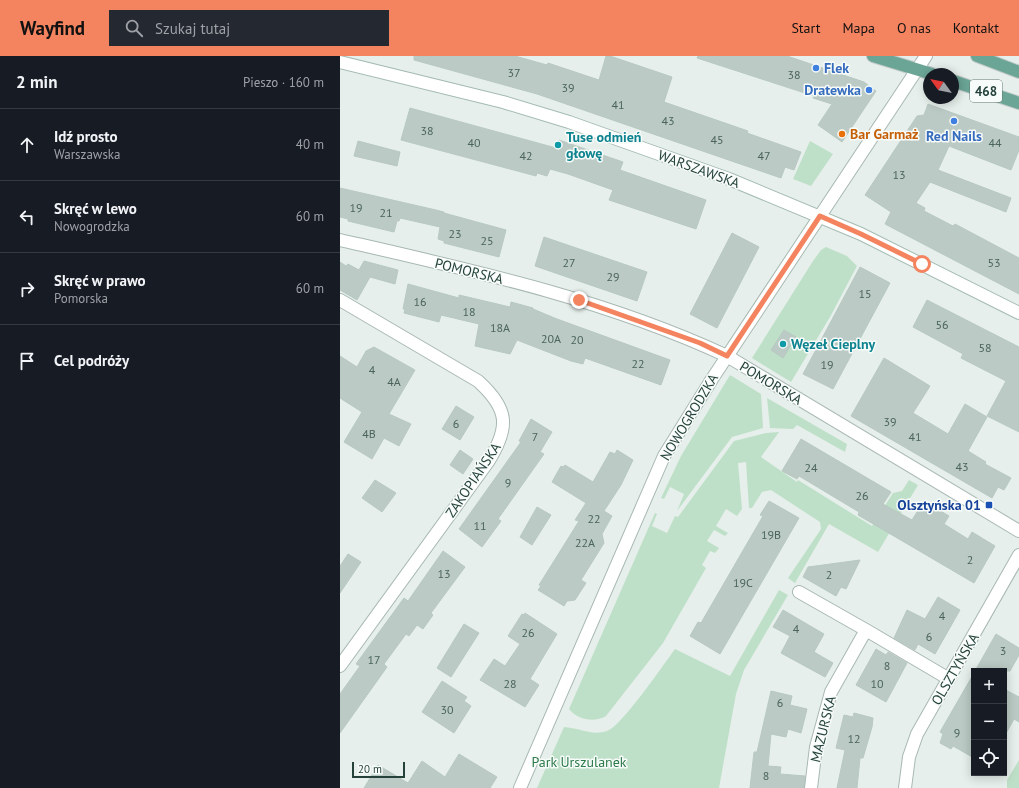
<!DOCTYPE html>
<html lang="pl">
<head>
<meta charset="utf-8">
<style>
  body { margin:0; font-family:"PT Sans",sans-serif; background:#242831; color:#f1f3f6 }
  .controls { position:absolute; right:12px; bottom:12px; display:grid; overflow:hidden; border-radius:0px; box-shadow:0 2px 10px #0003 }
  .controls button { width:36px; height:36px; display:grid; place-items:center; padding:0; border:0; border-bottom:1px solid #363941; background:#171b24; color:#f1f3f6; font:20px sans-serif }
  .compass { position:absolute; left:583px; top:12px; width:36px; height:36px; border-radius:50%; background:#171b24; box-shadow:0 2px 10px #0003; rotate:303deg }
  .scale { position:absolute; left:12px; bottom:10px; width:53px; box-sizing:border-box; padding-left:4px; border:2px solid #24423a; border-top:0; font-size:11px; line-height:14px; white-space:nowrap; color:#24423a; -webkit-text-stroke:3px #f7fbf9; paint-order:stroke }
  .stop { position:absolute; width:12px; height:12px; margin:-9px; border:3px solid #f4845f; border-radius:50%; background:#fff }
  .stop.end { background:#f4845f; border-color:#fff; box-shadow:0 1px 4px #0008 }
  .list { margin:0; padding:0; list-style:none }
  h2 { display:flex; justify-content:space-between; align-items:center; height:52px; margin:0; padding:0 16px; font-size:17px }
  h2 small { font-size:13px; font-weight:400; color:#9ea1a6 }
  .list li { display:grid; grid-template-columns:26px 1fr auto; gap:12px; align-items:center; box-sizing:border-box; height:72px; padding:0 16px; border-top:1px solid #363941 }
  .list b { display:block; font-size:15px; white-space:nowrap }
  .list p { margin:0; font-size:13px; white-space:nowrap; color:#9ea1a6 }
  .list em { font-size:13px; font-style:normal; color:#9ea1a6 }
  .icon { flex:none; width:22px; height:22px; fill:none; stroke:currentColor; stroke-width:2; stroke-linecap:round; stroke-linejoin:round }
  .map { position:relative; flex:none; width:679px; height:732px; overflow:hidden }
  header { display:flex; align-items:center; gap:24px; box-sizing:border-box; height:56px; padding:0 20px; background:#f4845f; color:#111 }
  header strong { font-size:19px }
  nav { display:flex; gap:22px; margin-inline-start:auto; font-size:14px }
  .search { width:280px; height:36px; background:#242831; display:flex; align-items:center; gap:10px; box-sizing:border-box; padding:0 14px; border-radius:0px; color:#9ea1a6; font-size:15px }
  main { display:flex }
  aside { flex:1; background:#171b24 }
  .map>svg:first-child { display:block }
  .green { fill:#bfe0c8 }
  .building { fill:#bbcac4; stroke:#b8c9c2 }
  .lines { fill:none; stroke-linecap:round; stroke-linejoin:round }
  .street-casing { stroke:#a8b8b2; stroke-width:14 }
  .secondary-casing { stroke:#a4bbb3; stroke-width:14 }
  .primary-casing { stroke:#c2cac8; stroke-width:14 }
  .street { stroke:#fff; stroke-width:12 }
  .secondary { stroke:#fff; stroke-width:12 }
  .primary { stroke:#6aa596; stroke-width:12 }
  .route { stroke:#f4845f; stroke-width:5 }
  .shop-dot { fill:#3f7fe0; stroke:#f7fbf9; stroke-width:1.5 }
  .food-dot { fill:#e8710a; stroke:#f7fbf9; stroke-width:1.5 }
  .culture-dot { fill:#0f9aa8; stroke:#f7fbf9; stroke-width:1.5 }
  .transit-dot { fill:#1a4fb4; stroke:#f7fbf9; stroke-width:1.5 }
  .labels { text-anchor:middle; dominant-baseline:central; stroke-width:3; stroke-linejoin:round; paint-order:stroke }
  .number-label { font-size:12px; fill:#4a645c }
  .shield { fill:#f7fbf9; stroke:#637a73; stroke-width:1 }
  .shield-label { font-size:13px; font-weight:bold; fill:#24423a }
  .shop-label { font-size:14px; font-weight:bold; fill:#366cbe; stroke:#f7fbf9; text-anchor:start }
  .food-label { font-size:14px; font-weight:bold; fill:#c56008; stroke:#f7fbf9; text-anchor:start }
  .culture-label { font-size:14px; font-weight:bold; fill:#0d838f; stroke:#f7fbf9; text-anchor:start }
  .street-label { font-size:14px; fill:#24423a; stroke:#f7fbf9 }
  .transit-label { font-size:14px; font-weight:bold; fill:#164399; stroke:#f7fbf9; text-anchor:end }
  .park-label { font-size:14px; fill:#2d7a4b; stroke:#f7fbf9 }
</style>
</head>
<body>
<header>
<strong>Wayfind</strong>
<div class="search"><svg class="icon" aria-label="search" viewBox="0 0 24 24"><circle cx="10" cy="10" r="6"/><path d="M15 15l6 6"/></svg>Szukaj tutaj</div>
<nav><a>Start</a><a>Mapa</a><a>O nas</a><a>Kontakt</a></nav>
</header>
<main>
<aside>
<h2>2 min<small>Pieszo · 160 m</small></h2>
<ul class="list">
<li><svg class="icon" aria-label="ahead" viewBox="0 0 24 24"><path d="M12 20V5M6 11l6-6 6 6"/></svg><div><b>Idź prosto</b><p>Warszawska</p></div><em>40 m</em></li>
<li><svg class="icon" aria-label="left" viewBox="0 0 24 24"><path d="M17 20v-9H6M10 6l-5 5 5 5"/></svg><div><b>Skręć w lewo</b><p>Nowogrodzka</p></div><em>60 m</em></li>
<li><svg class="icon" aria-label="right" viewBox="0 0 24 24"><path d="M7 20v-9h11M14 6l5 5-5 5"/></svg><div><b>Skręć w prawo</b><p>Pomorska</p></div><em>60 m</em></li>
<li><svg class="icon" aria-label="arrive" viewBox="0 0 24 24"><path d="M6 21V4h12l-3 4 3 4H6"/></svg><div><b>Cel podróży</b></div></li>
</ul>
</aside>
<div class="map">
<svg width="679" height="732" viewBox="0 0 679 732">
  <rect width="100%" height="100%" fill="#e6efeb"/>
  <!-- green -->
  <path class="green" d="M470,85L493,98L471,130L453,123Z
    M486,191L507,200L517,210L490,261L451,326L412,302L473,205L481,194Z
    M390,319L421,338L423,372L392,381L337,455L344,438L330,431L324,443L321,442L341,400Z
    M427,342L507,388L505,396L457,369L453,373L430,372Z
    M439,376L421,401L457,426L458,424L532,470L553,437L562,435L569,424L578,429L538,496L489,468L455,527L448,522L481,473L480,466L431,434L422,436L412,452H409L406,406L398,407L402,453L397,460L386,453L376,470L388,477L385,480L374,474L367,485L379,492L375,497L370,495L362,509L366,512L323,587L266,660C254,667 238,664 229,653L315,457L317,458L312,470L327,477L335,460L338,461L394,385L426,377Z
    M439,534L448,539L404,614L396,638L379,732H197L224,671C239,672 252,680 267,675C281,671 324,608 335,593L390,620Z
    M679,704V732H667V724Z"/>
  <!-- building -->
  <path class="building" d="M74,0H175L207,9L208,7L259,24L266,0H270L332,21L324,46L408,75L407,77L461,96L454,114L445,111L441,122L197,38L74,4Z
    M358,0H447L524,26L536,35L502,86L478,69L492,48L473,42L474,40L357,2Z
    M588,48L679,81V94L671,114L609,90L598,114L671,142L666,156L590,126L576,147L585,152L584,155L613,170L615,168L679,202V238L545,168L551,156L525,139L577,60L584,59Z
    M70,52L216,92L219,84L283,106L280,114L366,144L356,173L269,144L273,134L228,118L210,113L207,120L197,117L196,120L61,84Z
    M18,85L60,96L57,110L14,100Z
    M0,132L96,154L104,156V157L166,174L159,201L104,187V185L98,183L100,171L60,162L59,165H57L54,176L8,165V163L0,161Z
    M392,177L419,191L377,272L350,258Z
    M204,181L307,216L297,245L195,210Z
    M24,205L58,214L55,228L30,221L17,244L0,234V206L6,210L8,208L19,214Z
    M520,211L550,227L493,333L463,318Z
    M68,228L119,242V239L170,251L171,246L193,252V253L217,263L330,304L321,329L245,302L243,308L231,305L177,284L170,298L135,290L139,268L101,259L99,266L64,257L65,253H63Z
    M587,244L679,291V376L647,360L666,325L621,302L623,298L573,271Z
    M444,274L456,281L443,302L431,294Z
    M34,291L75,314L49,358L71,368L59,390L44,382L32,403L4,386L22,356L0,342V300L17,311L26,295Z
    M544,302L590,330L573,357L608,378L625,348L647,361L628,395L646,406L645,408L671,422L664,434L658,431L652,442L511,360Z
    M116,350L134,361L120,384L102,373Z
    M191,363L212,376L200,396L204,398L158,463L161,465L142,491L119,473L181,386L179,385Z
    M461,383L551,436L543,448L572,464L584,445L609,460L604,468L628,483L632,476L655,490L634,527L518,459L519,456L459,420L457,423L442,415Z
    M120,394L133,403L123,418L110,409Z
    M277,394L293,404L281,429L264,455L272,460L262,478L264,487L241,524L246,527L235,544L227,545L224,550L198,534L201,530L199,529L239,465L235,464L246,447L212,426L221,410L223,411L225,409L253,426L270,396L275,398Z
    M35,424L56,437L42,456L22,442Z
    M429,445L459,462L380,598L350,580L358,566L361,567L423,460L420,459Z
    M197,451L211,459L192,489L180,481Z
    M103,495L125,511L91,557L93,559L83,573L77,569L69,580L66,578L44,608L47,611L0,677V638L20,610L16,608L64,542L68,545Z
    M8,498L21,506L0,537V510Z
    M520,504L506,533L501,531L496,540L463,521L468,511Z
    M598,541L620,554L595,598L578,588L575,594L554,582L567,554L585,563Z
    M443,554L484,578L474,596L493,607L485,621L441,597L450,580L433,571Z
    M185,557L217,578L190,623L199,629L185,651L140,624L154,603L165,610L180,588L168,580L182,558L184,559Z
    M124,568L139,577L111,621L97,612Z
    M656,578L679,592V599L670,615H635Z
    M536,593L546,599L548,596L567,607L546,646L516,629Z
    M634,617V702L613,690L611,693L600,687L603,678L600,676Z
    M102,625L127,641L124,645L131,650L114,677L82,656Z
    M664,633L679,641V666L674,663L664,681Z
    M431,635L452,640L450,649L467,653L461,677L448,673L446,681L431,678L428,710L441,711L440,718L465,720L464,732H410L414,696H417Z
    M514,657L533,662L532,671L523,702H520L517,732H497L505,694L496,692L504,659L513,661Z
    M119,698L157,721L150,732H24L38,709L68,727L82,705L105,721Z"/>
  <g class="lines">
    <!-- street casing -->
    <g class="street-casing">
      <path id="street" d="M0,184C131,214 265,243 387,300L679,475
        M0,244L138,325C169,353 170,371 148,406L0,610
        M459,536L526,574
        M180,732L324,400L372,323L586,0
        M471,732L476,691L491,636L526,574L609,623
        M565,732L569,701L577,678L679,499"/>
    </g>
    <!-- secondary casing -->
    <g class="secondary-casing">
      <path id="secondary" d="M0,6L163,46L229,66L389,123L521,178L679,257"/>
    </g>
    <!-- primary casing -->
    <g class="primary-casing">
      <path id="primary" d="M533,0L592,18
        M637,0L679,16
        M613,25L679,47"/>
    </g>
    <!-- street -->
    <use href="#street" class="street"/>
    <!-- secondary -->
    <use href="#secondary" class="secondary"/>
    <!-- primary -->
    <use href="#primary" class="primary"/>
  </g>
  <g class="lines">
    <!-- route -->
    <path class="route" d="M239,244L360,287L387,300L480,160L521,178L582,208"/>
  </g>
  <!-- markers -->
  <g class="shop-dot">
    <circle cx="476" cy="12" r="4"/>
    <circle cx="529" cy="34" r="4"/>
    <circle cx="614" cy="65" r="4"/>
  </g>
  <circle class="food-dot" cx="502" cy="78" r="4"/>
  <g class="culture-dot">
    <circle cx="218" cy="89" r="4"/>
    <circle cx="443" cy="288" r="4"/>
  </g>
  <rect class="transit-dot" x="645" y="445" width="8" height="8" rx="2"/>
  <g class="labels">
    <!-- number labels -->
    <g class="number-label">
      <text x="174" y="16">37</text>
      <text x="454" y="18">38</text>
      <text x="228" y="31">39</text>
      <text x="278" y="48">41</text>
      <text x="328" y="64">43</text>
      <text x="87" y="74">38</text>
      <text x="377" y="83">45</text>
      <text x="134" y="86">40</text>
      <text x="655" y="86">44</text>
      <text x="186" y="99">42</text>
      <text x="424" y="99">47</text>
      <text x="559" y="118">13</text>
      <text x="16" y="151">19</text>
      <text x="46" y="156">21</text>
      <text x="115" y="177">23</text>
      <text x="147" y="184">25</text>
      <text x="229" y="206">27</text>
      <text x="654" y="206">53</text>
      <text x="273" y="220">29</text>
      <text x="525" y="237">15</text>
      <text x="80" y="245">16</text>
      <text x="129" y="255">18</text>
      <text x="602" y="268">56</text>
      <text x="160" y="271">18A</text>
      <text x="211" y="282">20A</text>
      <text x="237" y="283">20</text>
      <text x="645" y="291">58</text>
      <text x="298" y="307">22</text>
      <text x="487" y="308">19</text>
      <text x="32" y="313">4</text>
      <text x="54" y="325">4A</text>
      <text x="550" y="365">39</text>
      <text x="116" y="367">6</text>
      <text x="29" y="377">4B</text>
      <text x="195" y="380">7</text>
      <text x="575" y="380">41</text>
      <text x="622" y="410">43</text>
      <text x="471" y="411">24</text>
      <text x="168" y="426">9</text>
      <text x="522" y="439">26</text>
      <text x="254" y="462">22</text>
      <text x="140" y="469">11</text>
      <text x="431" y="478">19B</text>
      <text x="245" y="486">22A</text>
      <text x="630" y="503">2</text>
      <text x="104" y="517">13</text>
      <text x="489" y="518">2</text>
      <text x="403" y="526">19C</text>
      <text x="602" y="559">4</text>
      <text x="456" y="572">4</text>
      <text x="188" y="576">26</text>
      <text x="589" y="580">6</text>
      <text x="663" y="594">3</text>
      <text x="34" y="603">17</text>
      <text x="547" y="609">8</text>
      <text x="170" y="627">28</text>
      <text x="537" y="627">10</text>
      <text x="440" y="646">6</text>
      <text x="107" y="653">30</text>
      <text x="617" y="676">9</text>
      <text x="514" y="682">12</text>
      <text x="426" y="719">8</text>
    </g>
    <!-- shield labels -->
    <rect class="shield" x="630" y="24" width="32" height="22" rx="3"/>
    <g class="shield-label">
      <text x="646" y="35">468</text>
    </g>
    <!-- shop labels -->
    <g class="shop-label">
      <text x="484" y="12">Flek</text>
      <text x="521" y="34" text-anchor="end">Dratewka</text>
      <text x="614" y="80" text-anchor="middle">Red Nails</text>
    </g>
    <!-- food labels -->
    <g class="food-label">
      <text x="510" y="78">Bar Garmaż</text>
    </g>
    <!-- culture labels -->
    <g class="culture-label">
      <text x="226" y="81">Tuse odmień<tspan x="226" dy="16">głowę</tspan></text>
      <text x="451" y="288">Węzeł Cieplny</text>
    </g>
    <!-- street labels -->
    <g class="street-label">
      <text transform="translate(359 113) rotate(20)">WARSZAWSKA</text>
      <text transform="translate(129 215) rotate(14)">POMORSKA</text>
      <text transform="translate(431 327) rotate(31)">POMORSKA</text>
      <text transform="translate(349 361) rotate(-59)">NOWOGRODZKA</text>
      <text transform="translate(133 424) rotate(-56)">ZAKOPIAŃSKA</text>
      <text transform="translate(615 613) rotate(-60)">OLSZTYŃSKA</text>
      <text transform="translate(483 673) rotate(-76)">MAZURSKA</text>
    </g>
    <!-- transit labels -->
    <g class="transit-label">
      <text x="641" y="449">Olsztyńska 01</text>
    </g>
    <!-- park labels -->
    <g class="park-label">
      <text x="239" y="706">Park Urszulanek</text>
    </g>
  </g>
</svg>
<div class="controls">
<button>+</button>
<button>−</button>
<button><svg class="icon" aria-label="locate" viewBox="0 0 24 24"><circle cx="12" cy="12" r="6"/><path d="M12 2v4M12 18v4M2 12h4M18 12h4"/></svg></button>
</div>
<svg class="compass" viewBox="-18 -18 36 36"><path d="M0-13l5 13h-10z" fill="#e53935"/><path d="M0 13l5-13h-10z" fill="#9ea1a6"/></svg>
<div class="scale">20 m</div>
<div class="stop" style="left:582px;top:208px"></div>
<div class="stop end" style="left:239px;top:244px"></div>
</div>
</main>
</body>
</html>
